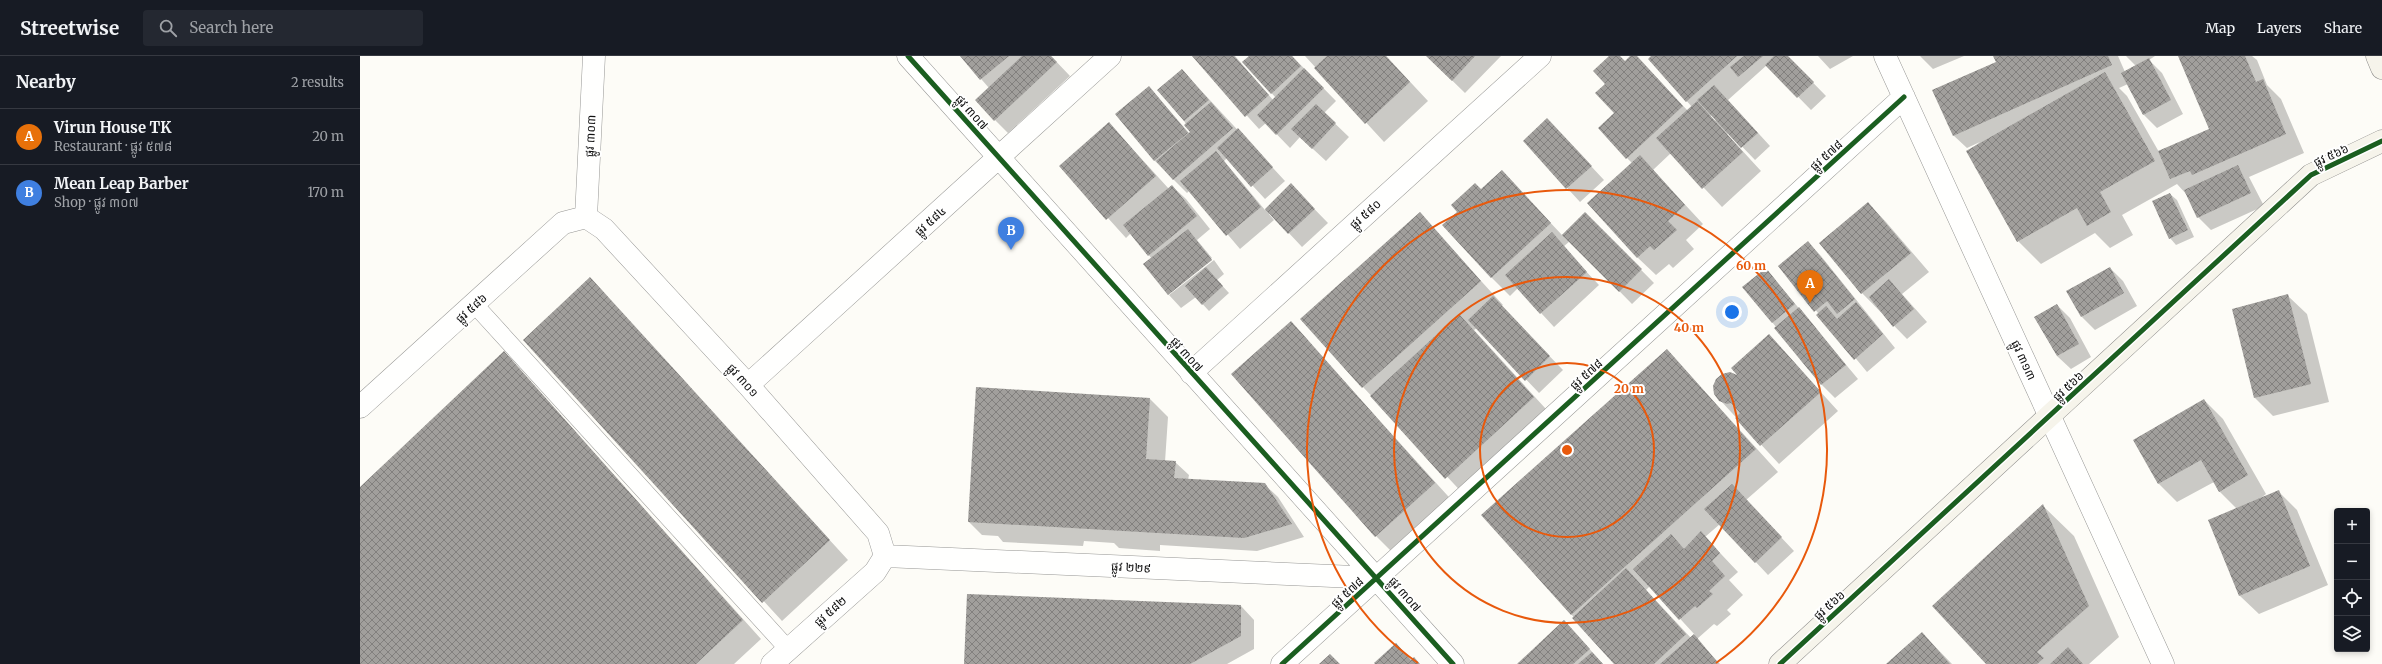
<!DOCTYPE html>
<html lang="en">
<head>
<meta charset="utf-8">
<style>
  body { margin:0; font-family:Merriweather,"Noto Sans Khmer",serif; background:#242831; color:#f1f3f6 }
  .controls { position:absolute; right:12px; bottom:12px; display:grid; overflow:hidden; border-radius:4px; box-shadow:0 2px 6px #0003 }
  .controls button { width:36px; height:36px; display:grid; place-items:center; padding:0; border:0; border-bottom:1px solid #363941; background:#171b24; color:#f1f3f6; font:20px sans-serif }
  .you { position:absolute; left:1372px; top:256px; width:14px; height:14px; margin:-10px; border:3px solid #fff; border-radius:50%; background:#1a73e8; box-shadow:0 0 0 6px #1a73e833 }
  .badge { display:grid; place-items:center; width:26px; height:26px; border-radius:50%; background:#d93025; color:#fff; font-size:13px; font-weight:700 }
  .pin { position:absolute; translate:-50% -33px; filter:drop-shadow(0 1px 2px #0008) }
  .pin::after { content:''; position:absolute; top:21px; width:14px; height:12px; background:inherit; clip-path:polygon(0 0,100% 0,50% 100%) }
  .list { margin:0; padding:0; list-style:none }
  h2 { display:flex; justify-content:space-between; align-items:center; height:52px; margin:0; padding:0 16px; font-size:17px }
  h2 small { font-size:13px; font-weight:400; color:#9ea1a6 }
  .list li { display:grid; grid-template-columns:26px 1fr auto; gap:12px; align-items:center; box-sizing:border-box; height:56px; padding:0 16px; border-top:1px solid #363941 }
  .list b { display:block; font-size:15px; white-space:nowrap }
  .list p { margin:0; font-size:13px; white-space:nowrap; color:#9ea1a6 }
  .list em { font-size:13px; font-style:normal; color:#9ea1a6 }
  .icon { flex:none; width:22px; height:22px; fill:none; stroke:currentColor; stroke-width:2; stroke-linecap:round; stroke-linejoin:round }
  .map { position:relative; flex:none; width:2022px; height:608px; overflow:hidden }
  header { display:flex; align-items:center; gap:24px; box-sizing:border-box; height:56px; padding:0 20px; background:#171b24; border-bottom:1px solid #363941 }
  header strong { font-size:19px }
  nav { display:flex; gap:22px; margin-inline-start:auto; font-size:14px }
  .search { width:280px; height:36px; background:#242831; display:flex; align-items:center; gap:10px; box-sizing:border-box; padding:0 14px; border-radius:4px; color:#9ea1a6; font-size:15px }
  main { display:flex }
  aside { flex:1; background:#171b24 }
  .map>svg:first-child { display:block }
  .shadow { fill:#0003; fill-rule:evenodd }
  .building { fill:url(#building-cross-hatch) }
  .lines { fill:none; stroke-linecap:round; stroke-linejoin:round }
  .lane-casing { stroke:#979795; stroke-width:18 }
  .street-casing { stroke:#979795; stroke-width:23 }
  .secondary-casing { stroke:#8e8d8b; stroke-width:23 }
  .lane { stroke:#fffffe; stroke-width:17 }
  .street { stroke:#fffffe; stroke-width:22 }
  .secondary { stroke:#f6f4eb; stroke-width:22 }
  .cycleway-casing { stroke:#fff; stroke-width:8 }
  .cycleway { stroke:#1b5e20; stroke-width:5 }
  .ring { fill:none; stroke:#e8590c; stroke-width:2 }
  .labels { text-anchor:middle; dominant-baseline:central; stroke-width:4; stroke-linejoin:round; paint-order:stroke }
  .street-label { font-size:12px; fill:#111; stroke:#fff }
  .centre { fill:#e8590c; stroke:#fff; stroke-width:2 }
  .ring-label { font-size:12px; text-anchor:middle; font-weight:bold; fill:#e8590c; stroke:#fff; stroke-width:4; stroke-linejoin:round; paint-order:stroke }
</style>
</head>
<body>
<header>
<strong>Streetwise</strong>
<div class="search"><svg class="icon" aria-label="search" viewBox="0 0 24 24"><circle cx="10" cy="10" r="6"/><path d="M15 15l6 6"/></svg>Search here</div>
<nav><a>Map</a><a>Layers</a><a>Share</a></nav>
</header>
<main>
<aside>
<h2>Nearby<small>2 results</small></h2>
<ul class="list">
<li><span class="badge" style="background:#e8710a">A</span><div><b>Virun House TK</b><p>Restaurant · ផ្លូវ ៥៧៨</p></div><em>20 m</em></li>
<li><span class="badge" style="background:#3f7fe0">B</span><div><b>Mean Leap Barber</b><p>Shop · ផ្លូវ ៣០៧</p></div><em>170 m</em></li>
</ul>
</aside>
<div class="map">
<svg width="2022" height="608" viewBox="0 0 2022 608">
  <defs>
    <pattern id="building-cross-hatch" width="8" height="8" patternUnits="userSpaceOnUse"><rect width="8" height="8" fill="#a19f9c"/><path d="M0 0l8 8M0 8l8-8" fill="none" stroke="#82807e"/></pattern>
  </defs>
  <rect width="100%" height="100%" fill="#fdfcf7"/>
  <!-- shadow -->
  <path class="shadow" d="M601,0H691L710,20L648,77L635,64L629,32Z
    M833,0H875L913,44L916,42L883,6L890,0H932L976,45L964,57L989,81L966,105L940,81L930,92L906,67L899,73Z
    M945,0H1026L1068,45L1024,86Z
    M1067,0H1141L1105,37Z
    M1250,0H1259L1265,6L1272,0H1276L1328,55L1332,51L1289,3L1293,0H1427L1466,40L1451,54L1407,9L1368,44L1410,90L1395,104L1369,77L1367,78L1401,115L1362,151L1311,97L1293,114L1343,168L1326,184L1334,193L1313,212L1309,208L1296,219L1277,201L1272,107L1267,102L1247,28ZM1352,59L1357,63L1355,65L1350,60Z
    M1458,0H1493L1470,13Z
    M1560,0H1604L1573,13Z
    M1634,0H1758L1765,16L1776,10L1766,0H1795L1789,4L1802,17L1823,58L1797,72L1783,58L1768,28L1759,32L1767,40L1799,96L1850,73L1819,0H1892L1897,4L1907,29L1921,43L1944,97L1889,121L1904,150L1851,174L1838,161L1827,139L1817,128L1762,159L1773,179L1750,192L1735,177L1681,208L1658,185L1608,95L1620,86L1607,92L1593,79L1637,6Z
    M822,14L925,125L905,143L867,102L864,105L905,154L931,129L968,167L942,191L910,157L909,158L914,164L880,193L830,134L827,137L794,104L789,31L830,78L831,76L824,65Z
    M1187,63L1244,124L1220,146L1164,85Z
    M749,67L809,133L812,130L826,143L850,173L837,184L852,202L808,239L785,208L792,203L771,177L766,182L701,110Z
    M1142,115L1202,179L1225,157L1294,227L1272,248L1210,185L1203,191L1239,229L1194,271L1158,232L1150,240L1131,221L1121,134Z
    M1810,138L1817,144L1834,181L1816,189L1810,182Z
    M1508,147L1526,166L1569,216L1542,238L1567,266L1547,283L1502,237L1460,187Z
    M1060,158L1143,249L1141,250L1203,314L1179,337L1117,272L1114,274L1196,364L1109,444L1003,331Z
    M1448,186L1461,200L1535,292L1507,316L1419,210Z
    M854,204L864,218L857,224L869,237L849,255L836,241L821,252L809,239Z
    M1750,212L1763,225L1777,250L1735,274L1722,261L1708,235Z
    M1406,213L1498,323L1475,342L1462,329L1412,266Z
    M230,223L488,504L422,565L164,284Z
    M1928,240L1947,258L1969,346L1913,360L1895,342Z
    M1697,249L1710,262L1731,301L1711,313L1697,300Z
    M930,266L1097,450L1039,503L1016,480Z
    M1409,279L1478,355L1419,408L1360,344L1381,322Z
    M1307,294L1418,416L1386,444L1434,495L1408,519L1360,468L1345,481L1378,516L1369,524L1383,539L1367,554L1371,558L1357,570L1354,568L1337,583L1360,608H1256L1211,558ZM1290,530L1335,579L1331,582L1286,534Z
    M144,297L401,583L374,608H0V433Z
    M790,343L808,361L805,406H815L829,419L828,424L904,428L918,441L944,481L897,495L800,489V495L759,492L754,487L724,485L723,490L643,486L638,480L622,479L609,466Z
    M1844,344L1863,363L1906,438L1901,442L1918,435L1937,454L1968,529L1899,558L1880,540L1849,464L1877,453L1860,436L1854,426L1817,446L1799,428L1774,385Z
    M1683,450L1714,480L1759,581L1729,608H1627Z
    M881,550L894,564V593L867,608H605Z
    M1562,577L1592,608H1527Z
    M1217,579L1243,608H1158Z"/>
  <!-- building -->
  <path class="building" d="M600,0H649L620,24Z
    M662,0H691L697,6L634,65L615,44Z
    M832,0H874L909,39L885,61Z
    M889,0H932L941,10L911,38L882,6Z
    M967,0H1026L1050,26L1005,68L954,12Z
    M1066,0H1115L1092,25Z
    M1249,0H1260L1265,5L1270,0H1277L1323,50L1266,103L1238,72L1254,57L1235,37L1245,28L1233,15Z
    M1291,0H1377L1326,46L1288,3Z
    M1384,0H1403L1378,21L1370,11Z
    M1414,0H1428L1454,26L1437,42L1405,9Z
    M1633,0H1748L1752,9L1593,80L1572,34L1636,6Z
    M1818,0H1885L1896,26L1903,23L1926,78L1832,119L1830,115L1810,123L1798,95L1849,73Z
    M1789,2L1811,44L1783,59L1761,17Z
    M944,12L964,32L916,79L897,59Z
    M822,13L849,44L824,65L797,34Z
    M1745,16L1795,105L1740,136L1751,156L1727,170L1717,152L1657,186L1606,95Z
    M1354,29L1398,77L1381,92L1337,44Z
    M789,30L828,77L794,105L755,58Z
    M1337,45L1383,96L1342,133L1296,82Z
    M851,46L873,72L813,124L796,105L830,76L824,69Z
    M956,48L976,67L952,93L931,73Z
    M1187,62L1232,110L1206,133L1163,85Z
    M749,66L796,120L746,164L699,110Z
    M878,72L913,111L891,131L857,92Z
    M856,95L901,151L866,180L820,125Z
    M1280,99L1325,149L1308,165L1317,174L1294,194L1290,190L1277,202L1227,147Z
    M1878,109L1891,137L1837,162L1824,134Z
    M1142,114L1191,167L1131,222L1082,169L1097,156L1091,149L1115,127L1121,133Z
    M931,127L955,153L928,178L905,153Z
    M812,129L837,160L788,200L763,169Z
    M1810,137L1828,174L1809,183L1792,145Z
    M1508,146L1551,197L1501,238L1459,187Z
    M1060,156L1121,225L1002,332L940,263Z
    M1225,156L1282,213L1259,236L1202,179Z
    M828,173L852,204L808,239L783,208Z
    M1192,176L1227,216L1180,258L1145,219Z
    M1448,185L1495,243L1477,258L1467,245L1454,256L1418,210Z
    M846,211L863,230L842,249L825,230Z
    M1750,211L1764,237L1721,261L1706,235Z
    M1406,212L1435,248L1412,267L1382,231Z
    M230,221L470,484L402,547L163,284Z
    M1529,223L1554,253L1533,271L1509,241Z
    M1928,238L1951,328L1894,342L1872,253Z
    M1133,240L1190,300L1165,325L1108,264Z
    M1496,246L1523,278L1494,304L1456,259L1466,250L1477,263Z
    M1697,248L1719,288L1697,300L1674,261Z
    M1439,251L1486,309L1461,329L1414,272Z
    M1099,258L1174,341L1085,423L1010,340Z
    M931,265L1075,427L1015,481L871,318Z
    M1409,278L1461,336L1400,390L1375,362L1380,357L1371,347L1367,348L1359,345L1354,338L1353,330L1356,323L1362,318L1370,316L1377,319L1371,312Z
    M1307,293L1396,393L1211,559L1121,459Z
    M144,295L383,564L336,608H0V431Z
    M616,331L790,342L786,403L816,405L814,422L905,427L932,468L884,482L608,466Z
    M1844,343L1888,419L1859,436L1841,404L1798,428L1773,384Z
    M1372,428L1422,481L1395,507L1344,453Z
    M1919,434L1950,510L1879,540L1848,464Z
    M1683,448L1729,550L1677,596L1684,602L1677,608H1626L1572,550Z
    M1341,475L1360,497L1352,505L1365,520L1349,535L1353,538L1337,552L1335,550L1319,564L1273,513L1311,478L1324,493Z
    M1266,512L1326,578L1294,608H1254L1212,562Z
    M607,538L881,549V580L830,608H604Z
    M1204,564L1230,593L1213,608H1157Z
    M1562,576L1590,608H1526Z
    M1334,578L1358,607L1356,608H1300Z
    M1036,587L1051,604L1054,601L1060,608H1015L1014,607Z
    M1708,591L1723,608H1690Z
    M1232,596L1243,608H1218Z
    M970,598L980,608H959Z"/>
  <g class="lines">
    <!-- lane casing -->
    <g class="lane-casing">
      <path id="lane" d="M115,249L428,593"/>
    </g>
    <!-- street casing -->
    <g class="street-casing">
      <path id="street" d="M548,0L1093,608
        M1525,0L1803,608
        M226,161L244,173L388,329L518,477L525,500
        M226,161L234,0
        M831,317L1180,0
        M388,329L750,0
        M0,351L203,167L226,161
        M525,500L1017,522
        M412,608L515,516L525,500
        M922,608L1544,41"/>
    </g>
    <!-- secondary casing -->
    <g class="secondary-casing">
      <path id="secondary" d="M2017,0L2022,12
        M1420,608L1951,119L2022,85"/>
    </g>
    <!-- lane -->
    <use href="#lane" class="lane"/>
    <!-- street -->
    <use href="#street" class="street"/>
    <!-- secondary -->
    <use href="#secondary" class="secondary"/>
    <!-- cycleway casing -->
    <g class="cycleway-casing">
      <path id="cycleway" d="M548,0L1093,608
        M922,608L1544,41
        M1420,608L1951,119L2022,85"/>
    </g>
    <!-- cycleway -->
    <use href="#cycleway" class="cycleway"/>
  </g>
  <!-- distance rings -->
  <g class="ring">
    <circle cx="1207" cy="394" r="87"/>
    <circle cx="1207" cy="394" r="173"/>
    <path d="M1058 607A260 260 0 1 1 1356 607"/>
  </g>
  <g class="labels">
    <!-- street labels -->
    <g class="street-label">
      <text transform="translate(612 56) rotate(48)">ផ្លូវ ៣០៧</text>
      <text transform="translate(230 80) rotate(-87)">ផ្លូវ ៣០៣</text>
      <text transform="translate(1466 99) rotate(-42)">ផ្លូវ ៥៧៨</text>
      <text transform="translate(1971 99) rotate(-25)">ផ្លូវ ៥៦៦</text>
      <text transform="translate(1005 158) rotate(-42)">ផ្លូវ ៥៨០</text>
      <text transform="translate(570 165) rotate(-42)">ផ្លូវ ៥៨៤</text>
      <text transform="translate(111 252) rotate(-42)">ផ្លូវ ៥៨៦</text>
      <text transform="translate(827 298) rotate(48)">ផ្លូវ ៣០៧</text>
      <text transform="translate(1664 304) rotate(65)">ផ្លូវ ៣១៣</text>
      <text transform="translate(1226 318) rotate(-42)">ផ្លូវ ៥៧៨</text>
      <text transform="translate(383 324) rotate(48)">ផ្លូវ ៣០១</text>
      <text transform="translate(1708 330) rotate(-43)">ផ្លូវ ៥៦៦</text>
      <text transform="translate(771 511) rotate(3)">ផ្លូវ ២២៩</text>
      <text transform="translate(987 536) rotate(-42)">ផ្លូវ ៥៧៨</text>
      <text transform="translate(1045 538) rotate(49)">ផ្លូវ ៣០៧</text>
      <text transform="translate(1469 549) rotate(-42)">ផ្លូវ ៥៦៦</text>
      <text transform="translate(470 555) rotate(-42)">ផ្លូវ ៥៨២</text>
    </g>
  </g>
  <circle cx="1207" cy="394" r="6" class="centre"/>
  <g class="ring-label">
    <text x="1391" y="214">60 m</text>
    <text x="1329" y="276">40 m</text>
    <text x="1269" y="337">20 m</text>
  </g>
</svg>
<div class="controls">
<button>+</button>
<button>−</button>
<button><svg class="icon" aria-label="locate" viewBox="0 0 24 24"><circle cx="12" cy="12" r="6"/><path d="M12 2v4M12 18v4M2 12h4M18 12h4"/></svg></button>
<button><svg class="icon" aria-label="layers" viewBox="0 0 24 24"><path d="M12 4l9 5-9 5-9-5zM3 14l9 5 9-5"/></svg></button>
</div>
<div class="you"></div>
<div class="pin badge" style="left:1450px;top:247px;background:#e8710a">A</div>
<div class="pin badge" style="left:651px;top:194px;background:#3f7fe0">B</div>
</div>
</main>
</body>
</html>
